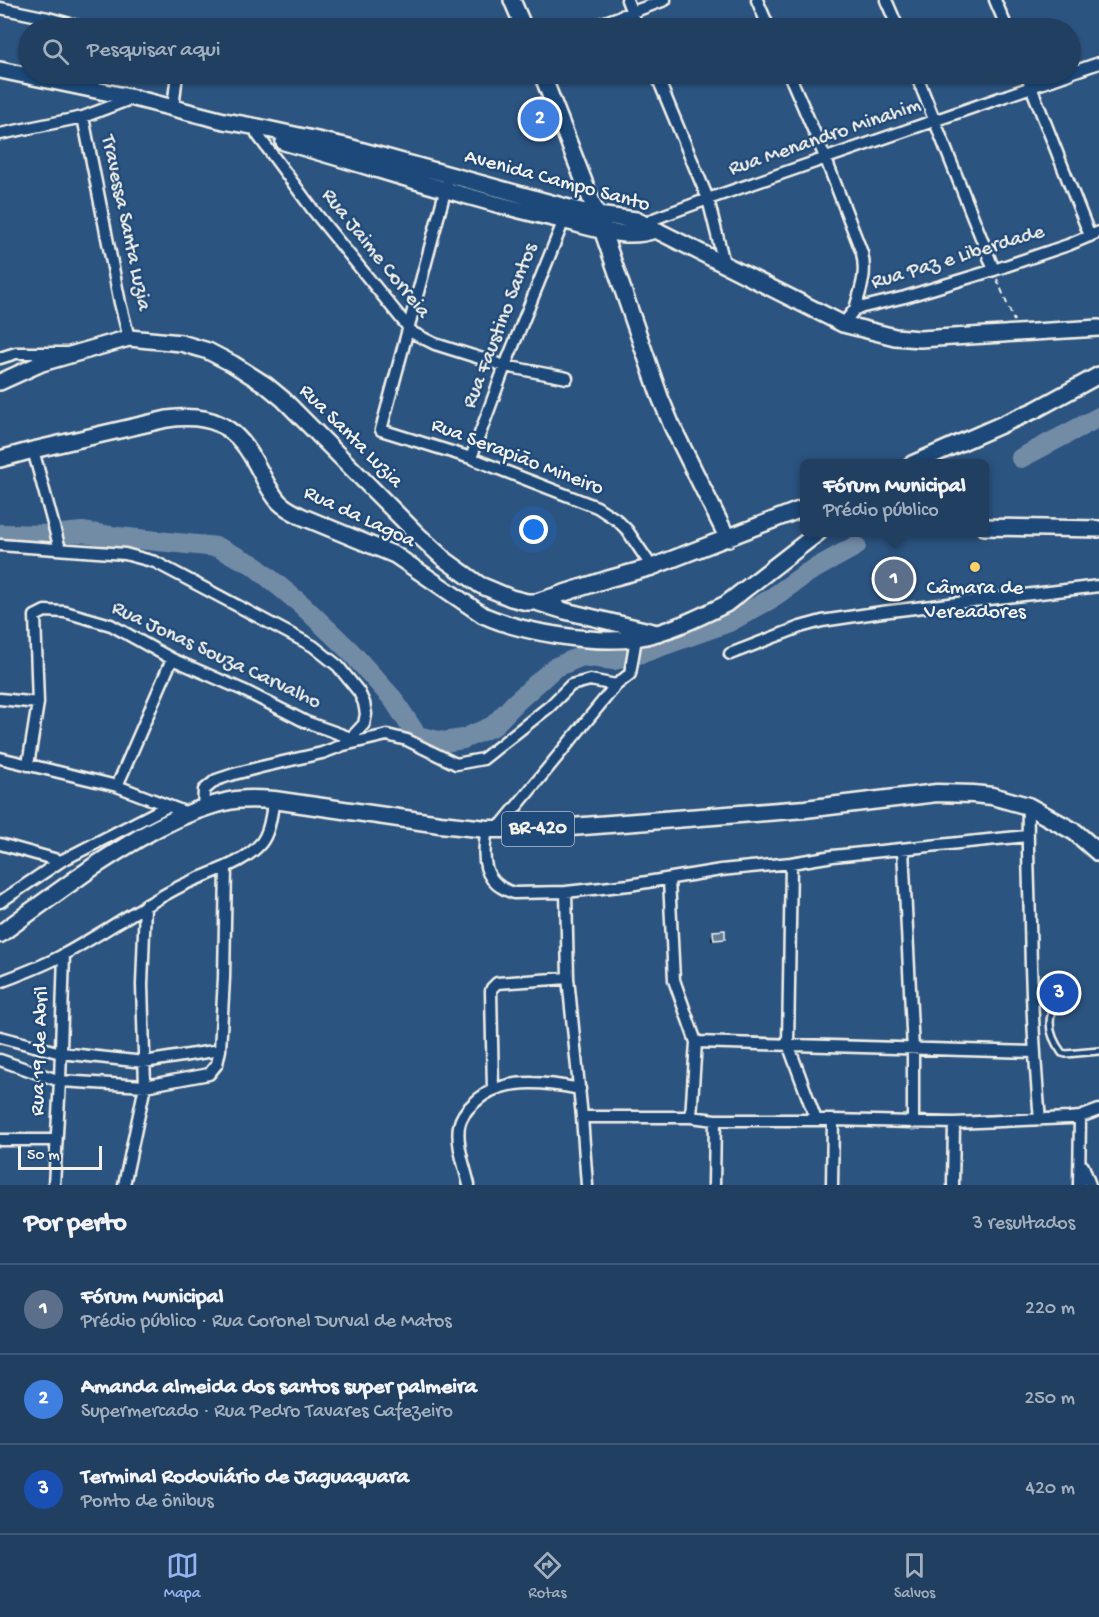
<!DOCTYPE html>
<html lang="pt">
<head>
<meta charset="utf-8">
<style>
  body { margin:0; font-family:"Gochi Hand",sans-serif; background:#294667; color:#f1f3f6 }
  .scale { position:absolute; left:18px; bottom:15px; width:84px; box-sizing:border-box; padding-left:6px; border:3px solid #f4f1e8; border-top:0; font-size:16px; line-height:21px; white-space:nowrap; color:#f4f1e8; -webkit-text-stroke:4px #1f4a7a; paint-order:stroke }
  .you { position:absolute; left:534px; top:530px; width:21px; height:21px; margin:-15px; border:4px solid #fff; border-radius:50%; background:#1a73e8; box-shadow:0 0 0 9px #1a73e833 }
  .badge { display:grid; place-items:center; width:39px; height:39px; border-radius:50%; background:#95b2f1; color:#fff; font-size:20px; font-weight:700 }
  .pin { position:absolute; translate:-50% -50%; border:3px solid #fff; box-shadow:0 2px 6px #0006 }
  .popup { position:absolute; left:800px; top:459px; width:189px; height:78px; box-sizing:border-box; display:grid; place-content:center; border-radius:9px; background:#213f61; filter:drop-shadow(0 2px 4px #0005); font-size:20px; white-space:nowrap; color:#a2afbd }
  .popup b { font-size:22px; color:#f1f3f6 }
  .popup::after { content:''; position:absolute; left:50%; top:100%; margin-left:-12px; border:12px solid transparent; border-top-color:#213f61 }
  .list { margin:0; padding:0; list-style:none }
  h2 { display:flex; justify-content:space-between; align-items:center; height:78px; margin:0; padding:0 24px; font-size:26px }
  h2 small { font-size:20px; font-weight:400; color:#a2afbd }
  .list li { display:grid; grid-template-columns:39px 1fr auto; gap:18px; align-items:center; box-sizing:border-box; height:90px; padding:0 24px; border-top:2px solid #3e5876 }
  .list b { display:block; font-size:22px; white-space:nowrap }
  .list p { margin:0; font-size:20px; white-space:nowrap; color:#a2afbd }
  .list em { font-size:20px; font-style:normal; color:#a2afbd }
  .icon { flex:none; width:33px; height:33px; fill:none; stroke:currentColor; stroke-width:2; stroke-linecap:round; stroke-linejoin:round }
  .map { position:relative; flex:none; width:1099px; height:1185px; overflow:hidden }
  .search { position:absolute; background:#213f61; box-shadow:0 2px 4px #0004; left:18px; right:18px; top:18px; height:66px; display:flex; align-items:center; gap:15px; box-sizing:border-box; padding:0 21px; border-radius:33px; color:#a2afbd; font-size:22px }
  .sheet { height:348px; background:#213f61 }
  nav { display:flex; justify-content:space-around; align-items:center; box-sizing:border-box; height:84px; border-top:2px solid #3e5876; background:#213f61; font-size:16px; color:#a2afbd }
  nav a { display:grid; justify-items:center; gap:3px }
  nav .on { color:#95b2f1 }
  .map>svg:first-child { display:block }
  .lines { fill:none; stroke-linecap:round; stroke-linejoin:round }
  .river { stroke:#738ca6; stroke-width:20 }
  .building { fill:#5e7b9a; stroke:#f4f1e8; stroke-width:1.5; filter:url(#shadow) }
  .lane-casing { stroke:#f4f1e8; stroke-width:10 }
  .street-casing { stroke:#f4f1e8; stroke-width:15 }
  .secondary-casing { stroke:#f4f1e8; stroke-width:20 }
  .primary-casing { stroke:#f4f1e8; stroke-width:21 }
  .path { stroke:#f4f1e8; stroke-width:2; stroke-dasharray:6 4.5; stroke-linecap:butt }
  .lane { stroke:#1f4a7a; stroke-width:5 }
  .street { stroke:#1f4a7a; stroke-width:10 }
  .secondary { stroke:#1f4a7a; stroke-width:15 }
  .primary { stroke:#1f4a7a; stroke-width:16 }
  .poi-dot { fill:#ffd166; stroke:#1f4a7a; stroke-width:2 }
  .labels { text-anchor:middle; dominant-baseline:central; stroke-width:5; stroke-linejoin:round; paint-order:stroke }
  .shield { fill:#1f4a7a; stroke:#b4bfc7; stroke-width:1.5 }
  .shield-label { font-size:20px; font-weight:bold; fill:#f4f1e8 }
  .street-label { font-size:21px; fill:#f4f1e8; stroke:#1f4a7a }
  .poi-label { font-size:21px; fill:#f4f1e8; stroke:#1f4a7a }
</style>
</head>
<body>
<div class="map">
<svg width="1099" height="1185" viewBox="0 0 1099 1185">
  <defs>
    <filter id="shadow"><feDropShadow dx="-5.5" dy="5.5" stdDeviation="0" flood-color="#0009"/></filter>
  </defs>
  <rect width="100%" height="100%" fill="#2c5481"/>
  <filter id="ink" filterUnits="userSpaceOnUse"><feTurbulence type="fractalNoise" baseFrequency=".0167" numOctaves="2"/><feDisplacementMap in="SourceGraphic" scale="12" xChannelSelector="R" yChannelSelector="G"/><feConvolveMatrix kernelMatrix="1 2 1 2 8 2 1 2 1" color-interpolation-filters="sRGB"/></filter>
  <g filter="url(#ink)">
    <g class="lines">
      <!-- river -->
      <path class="river" d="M1021,458L1099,417
        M0,534L51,535L82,532L118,537L217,547L252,564L302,605L350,651L393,699L417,736L443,742L463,739L493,726L515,703L554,668L582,656L614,660L642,653L729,622L769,600L807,573L856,546"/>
    </g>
    <!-- building -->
    <path class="building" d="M725,930V939L714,940L713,931Z"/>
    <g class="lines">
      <!-- lane casing -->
      <g class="lane-casing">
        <path id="lane" d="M1065,986C1050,1011 1042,1026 1062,1053L1066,1054L1099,1051"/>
      </g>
      <!-- street casing -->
      <g class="street-casing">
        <path id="street" d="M627,0L638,28
          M757,0L769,28
          M886,0L898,28
          M995,0L1007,28
          M0,8L48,18L85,28
          M589,28L665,0
          M1070,73L1099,63
          M656,74L708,199L724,263
          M789,74L825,157L862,253C867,275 861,288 855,309
          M916,74L994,270
          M1026,74L1090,236
          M173,108L177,74
          M83,117L120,303L129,338
          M258,127L257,134L313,210L413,333L435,344L505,366L567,378
          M0,134L83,117L133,98
          M447,184L381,430L471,458L597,507L617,520L627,530L652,567
          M642,226L656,218L708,199L1069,74
          M843,324L855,309L905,297L994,270L1068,245L1099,232
          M0,358L16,353H65
          M33,450L60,549
          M471,458L505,366L566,215
          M0,545L125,554L155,562L313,646L338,666L359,692L364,703L366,714L364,724L351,738L341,746L322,753L261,767L234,774L216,780L204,790L203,808
          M730,654L800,627L822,621L882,612L1099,586
          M0,699L38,703
          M344,745L387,735L407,740L456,764L483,759L550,706L571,685L590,680L616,685
          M0,758L117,786L187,813
          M28,765L38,703L35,616L45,611L65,612L111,625L172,659L243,690L306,722L351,738
          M117,786L172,659
          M1028,806C1027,845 1029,883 1030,922C1031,988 1034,1054 1040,1120
          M487,829C482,857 481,883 514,893L566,892L629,885L721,870L791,863L833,856L1027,836
          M498,829L616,685L630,674L636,638
          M0,844L61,861
          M903,849L913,1050V1123
          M791,863L788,1044L816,1120
          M669,880L674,980L696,1042L691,1117
          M566,892L568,978L582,1117L587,1185
          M0,902L61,861L168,806
          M0,982C21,974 43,966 63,955C103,933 140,907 181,886C206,873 242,866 261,843C270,832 271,814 274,800
          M0,1037L61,1053L144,1062L220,1050
          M696,1042L1034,1052
          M0,1060L60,1081L145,1086L209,1074L217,1064L220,1050L224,978L226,868
          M493,1089L491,991L492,988L497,983L568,978
          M582,1117H691L715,1120H833L954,1123L1069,1118L1080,1117L1099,1110
          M0,1140H56
          M1083,1166L1090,1185
          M54,1185L60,1081L64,954
          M124,1185L145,1086L142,985L145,905
          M469,1185C465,1167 456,1145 459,1126C461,1116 467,1109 474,1103C501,1076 545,1082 580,1089
          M714,1185L715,1120
          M832,1185L833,1120
          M953,1185L954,1123
          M1079,1185L1080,1117"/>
      </g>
      <!-- secondary casing -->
      <g class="secondary-casing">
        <path id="secondary" d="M512,0L524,28
          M0,70L134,98L224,121L258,127L345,146L569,208L597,215L636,220L644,224L843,324L895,337L920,339L1099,328
          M542,74L597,215L660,397L672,426L728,539
          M284,142C376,168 468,199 561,220C591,227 626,241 655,230
          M0,382L42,363L129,338L181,343L208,351L233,364L266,385L283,399L417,534L444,559L480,585L511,598L527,602H536L565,611L653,632
          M0,459L33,450L167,419C209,413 235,424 255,462C263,476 269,491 279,502C286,509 295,513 303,517L395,555L483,615C520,632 597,645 636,638C667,633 698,618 726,604L819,532
          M912,464L1035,410L1099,375
          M984,527L1099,529
          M536,602L608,579L652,567L804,508"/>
      </g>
      <!-- primary casing -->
      <g class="primary-casing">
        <path id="primary" d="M0,934C31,911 62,889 93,867C136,839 178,812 229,801C244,798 259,799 274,800L440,824L487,829H545L805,809L937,793L973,794L992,796L1028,806L1075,832L1099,853"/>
      </g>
      <!-- path -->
      <path class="path" d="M997,279L1014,321"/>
      <!-- lane -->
      <use href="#lane" class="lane"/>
      <!-- street -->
      <use href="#street" class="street"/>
      <!-- secondary -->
      <use href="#secondary" class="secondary"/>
      <!-- primary -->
      <use href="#primary" class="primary"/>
    </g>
  </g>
  <!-- markers -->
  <circle class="poi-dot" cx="975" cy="567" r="6"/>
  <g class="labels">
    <!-- shield labels -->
    <rect class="shield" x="502" y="812" width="72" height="34" rx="4.5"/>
    <g class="shield-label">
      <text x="538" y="829">BR-420</text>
    </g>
    <!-- street labels -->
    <g class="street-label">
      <text transform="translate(825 138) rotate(-19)">Rua Menandro Minahim</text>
      <text transform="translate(557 182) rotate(15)">Avenida Campo Santo</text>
      <text transform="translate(125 223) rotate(78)">Travessa Santa Luzia</text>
      <text transform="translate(375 254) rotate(51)">Rua Jaime Correia</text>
      <text transform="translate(958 258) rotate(-17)">Rua Paz e Liberdade</text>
      <text transform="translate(501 326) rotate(-69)">Rua Faustino Santos</text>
      <text transform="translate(350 437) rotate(45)">Rua Santa Luzia</text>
      <text transform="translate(517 458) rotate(21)">Rua Serapião Mineiro</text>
      <text transform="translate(359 518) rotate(25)">Rua da Lagoa</text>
      <text transform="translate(216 656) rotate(25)">Rua Jonas Souza Carvalho</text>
      <text transform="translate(41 1051) rotate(-88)">Rua 19 de Abril</text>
    </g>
    <!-- poi labels -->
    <g class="poi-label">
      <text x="975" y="589">Câmara de<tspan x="975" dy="24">Vereadores</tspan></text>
    </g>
  </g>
</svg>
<div class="scale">50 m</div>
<div class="you"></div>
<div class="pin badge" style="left:894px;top:579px;background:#5c6f8a">1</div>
<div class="popup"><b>Fórum Municipal</b>Prédio público</div>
<div class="pin badge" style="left:540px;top:119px;background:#3f7fe0">2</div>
<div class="pin badge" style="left:1059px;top:993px;background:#1a4fb4">3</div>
<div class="search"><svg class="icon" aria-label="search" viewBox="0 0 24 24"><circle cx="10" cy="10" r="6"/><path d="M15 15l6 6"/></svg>Pesquisar aqui</div>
</div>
<section class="sheet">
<h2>Por perto<small>3 resultados</small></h2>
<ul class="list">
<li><span class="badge" style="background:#5c6f8a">1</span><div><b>Fórum Municipal</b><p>Prédio público · Rua Coronel Durval de Matos</p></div><em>220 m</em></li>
<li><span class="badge" style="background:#3f7fe0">2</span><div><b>Amanda almeida dos santos super palmeira</b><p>Supermercado · Rua Pedro Tavares Cafezeiro</p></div><em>250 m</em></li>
<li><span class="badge" style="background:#1a4fb4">3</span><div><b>Terminal Rodoviário de Jaguaquara</b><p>Ponto de ônibus</p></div><em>420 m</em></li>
</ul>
</section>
<nav>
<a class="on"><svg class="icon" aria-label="map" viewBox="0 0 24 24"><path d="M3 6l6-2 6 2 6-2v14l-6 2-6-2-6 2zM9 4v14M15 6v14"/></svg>Mapa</a>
<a><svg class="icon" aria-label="directions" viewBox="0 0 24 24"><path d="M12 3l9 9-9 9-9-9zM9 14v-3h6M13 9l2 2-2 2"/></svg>Rotas</a>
<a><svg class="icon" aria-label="saved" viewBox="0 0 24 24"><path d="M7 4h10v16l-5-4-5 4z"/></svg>Salvos</a>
</nav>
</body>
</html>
